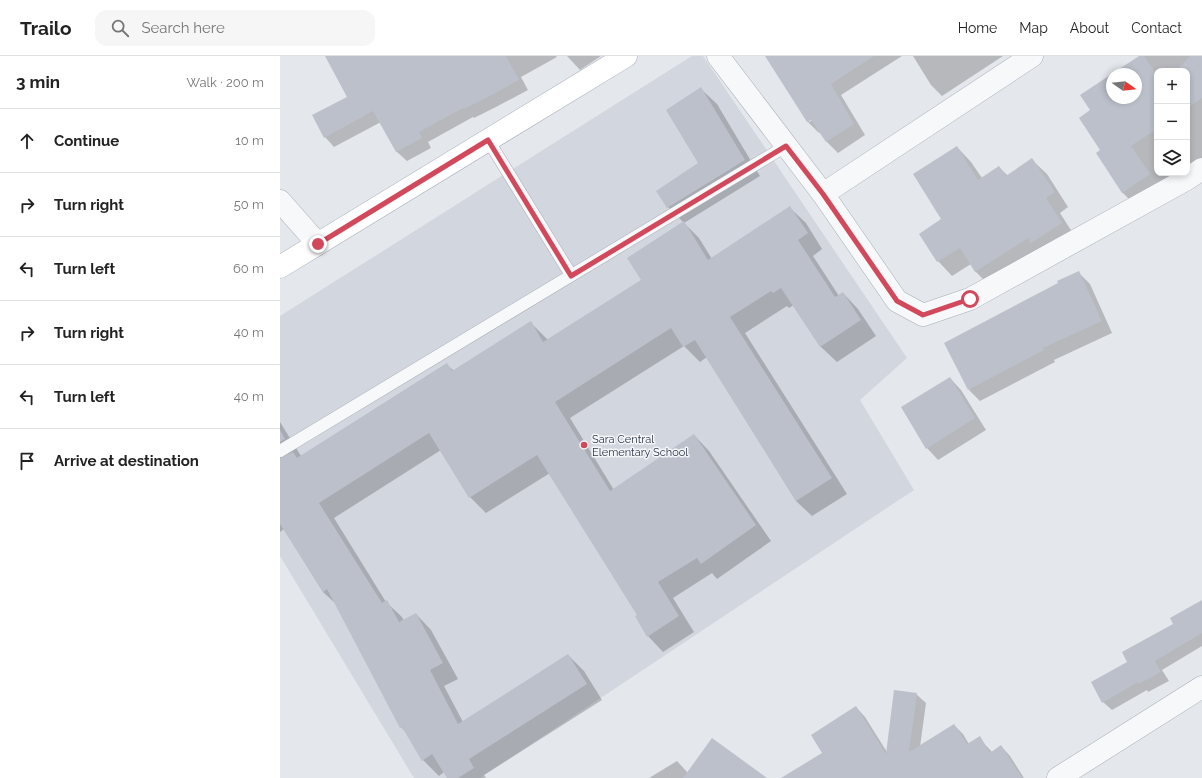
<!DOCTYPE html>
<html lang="en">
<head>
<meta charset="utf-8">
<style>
  body { margin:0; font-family:Raleway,sans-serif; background:#f6f6f6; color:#222 }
  .controls { position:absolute; right:12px; top:12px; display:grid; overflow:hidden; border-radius:8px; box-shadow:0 2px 6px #0003 }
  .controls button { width:36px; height:36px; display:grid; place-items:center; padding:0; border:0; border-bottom:1px solid #e0e0e0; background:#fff; color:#222; font:20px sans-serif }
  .compass { position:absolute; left:826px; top:12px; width:36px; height:36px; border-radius:50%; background:#fff; box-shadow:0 2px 6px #0003; rotate:104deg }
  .stop { position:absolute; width:12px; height:12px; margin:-9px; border:3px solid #d1495b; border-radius:50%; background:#fff }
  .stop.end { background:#d1495b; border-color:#fff; box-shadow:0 1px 4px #0008 }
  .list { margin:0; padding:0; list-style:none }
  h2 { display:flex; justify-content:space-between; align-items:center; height:52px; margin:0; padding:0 16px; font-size:17px }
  h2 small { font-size:13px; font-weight:400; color:#767676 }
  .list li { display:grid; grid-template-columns:26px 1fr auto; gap:12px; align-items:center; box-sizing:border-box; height:64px; padding:0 16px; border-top:1px solid #e0e0e0 }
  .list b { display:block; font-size:15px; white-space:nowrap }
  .list em { font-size:13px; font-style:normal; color:#767676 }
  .icon { flex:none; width:22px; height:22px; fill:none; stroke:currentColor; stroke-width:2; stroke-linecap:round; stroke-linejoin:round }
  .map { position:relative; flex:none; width:922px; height:722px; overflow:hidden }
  header { display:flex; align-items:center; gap:24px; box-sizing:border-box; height:56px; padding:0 20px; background:#fff; border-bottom:1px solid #e0e0e0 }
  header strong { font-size:19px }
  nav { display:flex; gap:22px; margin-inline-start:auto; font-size:14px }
  .search { width:280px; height:36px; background:#f6f6f6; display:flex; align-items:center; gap:10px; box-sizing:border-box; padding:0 14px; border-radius:12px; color:#767676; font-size:15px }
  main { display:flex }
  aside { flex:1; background:#fff }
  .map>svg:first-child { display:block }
  .built { fill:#d2d6de }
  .shadow { fill:#0003; fill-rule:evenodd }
  .building { fill:#bbc0ca; fill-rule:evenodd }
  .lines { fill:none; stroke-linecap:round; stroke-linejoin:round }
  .lane-casing { stroke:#a9aeb7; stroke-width:13 }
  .street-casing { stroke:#a9aeb7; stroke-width:23 }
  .primary-casing { stroke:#a3abb8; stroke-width:23 }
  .lane { stroke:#f7f8fa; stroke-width:12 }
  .street { stroke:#f7f8fa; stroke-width:22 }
  .primary { stroke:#fff; stroke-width:22 }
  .route { stroke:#d1495b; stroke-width:5 }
  .poi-dot { fill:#d1495b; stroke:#f4f6f9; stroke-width:1.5 }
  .labels { text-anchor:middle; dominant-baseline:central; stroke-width:3; stroke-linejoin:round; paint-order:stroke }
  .poi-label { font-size:11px; fill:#2b3445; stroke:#f4f6f9; text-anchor:start }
</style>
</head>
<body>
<header>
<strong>Trailo</strong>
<div class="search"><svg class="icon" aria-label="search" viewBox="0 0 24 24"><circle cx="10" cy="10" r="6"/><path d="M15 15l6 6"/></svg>Search here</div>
<nav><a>Home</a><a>Map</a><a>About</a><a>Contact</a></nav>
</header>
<main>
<aside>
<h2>3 min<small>Walk · 200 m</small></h2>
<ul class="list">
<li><svg class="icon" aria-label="ahead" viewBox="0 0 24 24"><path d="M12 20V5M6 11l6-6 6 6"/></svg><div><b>Continue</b></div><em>10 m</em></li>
<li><svg class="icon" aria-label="right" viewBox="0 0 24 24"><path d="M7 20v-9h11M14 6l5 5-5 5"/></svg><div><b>Turn right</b></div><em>50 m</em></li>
<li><svg class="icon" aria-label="left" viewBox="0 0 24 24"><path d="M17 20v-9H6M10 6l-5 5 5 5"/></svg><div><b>Turn left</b></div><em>60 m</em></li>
<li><svg class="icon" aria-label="right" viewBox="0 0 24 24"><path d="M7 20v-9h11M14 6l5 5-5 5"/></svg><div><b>Turn right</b></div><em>40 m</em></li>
<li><svg class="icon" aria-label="left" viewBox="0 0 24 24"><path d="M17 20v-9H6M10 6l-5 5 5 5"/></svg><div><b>Turn left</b></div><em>40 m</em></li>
<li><svg class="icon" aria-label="arrive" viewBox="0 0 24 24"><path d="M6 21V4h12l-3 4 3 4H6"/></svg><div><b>Arrive at destination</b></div></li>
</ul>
</aside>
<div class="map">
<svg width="922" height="722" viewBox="0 0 922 722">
  <rect width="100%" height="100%" fill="#e4e7ec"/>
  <!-- built -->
  <path class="built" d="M412,0H423L627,302L580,344L634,434L200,722H134L0,500V260Z"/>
  <!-- shadow -->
  <path class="shadow" d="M47,0H276L277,1L241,21L248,34L216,51L194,62L193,61L148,86L151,92L127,105L117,96L101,66L54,91L45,81L68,41Z
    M287,0H321L300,14Z
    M486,0H622L561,39L585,79L558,97L547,86L540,76L539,77L528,66ZM536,62L529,66V64Z
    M633,0H723L662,40L651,29Z
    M861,0H922V106L907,116V15H877V117H905L856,150L842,136L821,94L811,55L832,19V42H856V18H834Z
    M421,33L437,48L480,120L404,167L419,182L432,203L510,152L526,167L542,193L533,200L559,240L563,237L578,253L596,280L557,306L541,291L514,249L509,252L507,250L465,277L567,438L532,460L516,445L427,301L420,306L404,290L290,362L334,434L414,379L429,395L491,485L437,523L432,517L393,542L414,576L383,596L368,580L358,559L270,417L206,457L190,441L161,394L54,462L106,546L122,561L124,565L136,558L151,574L178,623L164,630L183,666L288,599L304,615L322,644L204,719L206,722H168L164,716L159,720L143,704L127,677L121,671L56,548L43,536L4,473L0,476V366L21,400L166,308L174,315L250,266L268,284L362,224L404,167L388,151L419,107Z
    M677,91L691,106L702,122L719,111L728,120L752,104L767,118L788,151L780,157L796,182L710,230L695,215L691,208L672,220L658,205L663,164Z
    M798,216L810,228L832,277L774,304L775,306L700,345L689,334L780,228Z
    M670,322L681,334L706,374L658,404L647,392Z
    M922,546V590L882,614L889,625L868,636L867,634L832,654L823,646L849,607Z
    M636,638L646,647L640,691L674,669L683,678L689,688L699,682L712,696L721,690L730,700L744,722H503L543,697L576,651L585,661L607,696Z
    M397,705L408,717L485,722H369Z"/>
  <!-- building -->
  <path class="building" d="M45,0H226L239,24L206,42L184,53L183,52L139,76L142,82L116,96L93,55L44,82L32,59L67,41Z
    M485,0H594L551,28L574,68L546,86L531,64L527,66Z
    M859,0H864L877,19V73L851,90L870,118L842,137L816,97L820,94L799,62L810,54L800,39ZM832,18H856V42H832Z
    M910,0H922V42L907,52V15H896Z
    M421,31L465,104L387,152L376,135L418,107L386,54Z
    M677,90L698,124L719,110L726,120L752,102L775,136L766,142L782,167L751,187L748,182L695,216L680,192L657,206L639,178L661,163L633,118Z
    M510,150L528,177L518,184L555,241L563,236L581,264L540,291L501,232L493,237L491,235L450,261L552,422L516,445L415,284L403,291L391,272L275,346L330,435L414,378L476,469L421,508L417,502L378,526L399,560L367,581L355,560L357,559L257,399L189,442L149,377L39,447L102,547L107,544L119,566L136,557L163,607L150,614L178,668L288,598L307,628L189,703L194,712L178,722H167L152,698L142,705L122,671L120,672L47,533L43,536L0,468V402L13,396L17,402L167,307L172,315L251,265L263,286L361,224L347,202L404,165L428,204Z
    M799,215L822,265L763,292L764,294L688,334L664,287L778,227L777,225Z
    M670,321L695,362L646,393L621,351Z
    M0,374L5,383L0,386Z
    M922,544V577L875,605L881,616L859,628L858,626L822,647L811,626L847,606L842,596L893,568L890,562Z
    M614,634L637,637L629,696L674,668L687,688L700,680L710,697L721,689L742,722H501L542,697L531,679L576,650L606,698Z
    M432,682L487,722H403Z"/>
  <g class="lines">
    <!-- lane casing -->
    <g class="lane-casing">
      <path id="lane" d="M208,84L291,219
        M0,395L506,90"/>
    </g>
    <!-- street casing -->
    <g class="street-casing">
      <path id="street" d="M438,0L543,138L617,245L643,259L690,243L907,123L922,113
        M543,138L752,0
        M0,145L38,188
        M778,722L922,631"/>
    </g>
    <!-- primary casing -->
    <g class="primary-casing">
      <path id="primary" d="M0,211L346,0"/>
    </g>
    <!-- lane -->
    <use href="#lane" class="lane"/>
    <!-- street -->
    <use href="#street" class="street"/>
    <!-- primary -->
    <use href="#primary" class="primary"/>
  </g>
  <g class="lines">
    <!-- route -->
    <path class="route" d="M38,188L208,84L291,220L506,90L543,138L617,245L643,259L690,243"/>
  </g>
  <!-- markers -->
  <circle class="poi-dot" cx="304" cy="389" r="4"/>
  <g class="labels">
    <!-- poi labels -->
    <g class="poi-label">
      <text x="312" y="383">Sara Central<tspan x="312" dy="13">Elementary School</tspan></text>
    </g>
  </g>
</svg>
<div class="controls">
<button>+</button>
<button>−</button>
<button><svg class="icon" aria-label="layers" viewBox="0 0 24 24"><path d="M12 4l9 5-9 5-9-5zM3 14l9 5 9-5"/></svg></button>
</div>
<svg class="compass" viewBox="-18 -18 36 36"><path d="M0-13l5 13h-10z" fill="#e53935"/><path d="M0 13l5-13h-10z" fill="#767676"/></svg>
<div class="stop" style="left:690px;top:243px"></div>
<div class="stop end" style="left:38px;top:188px"></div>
</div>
</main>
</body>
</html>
